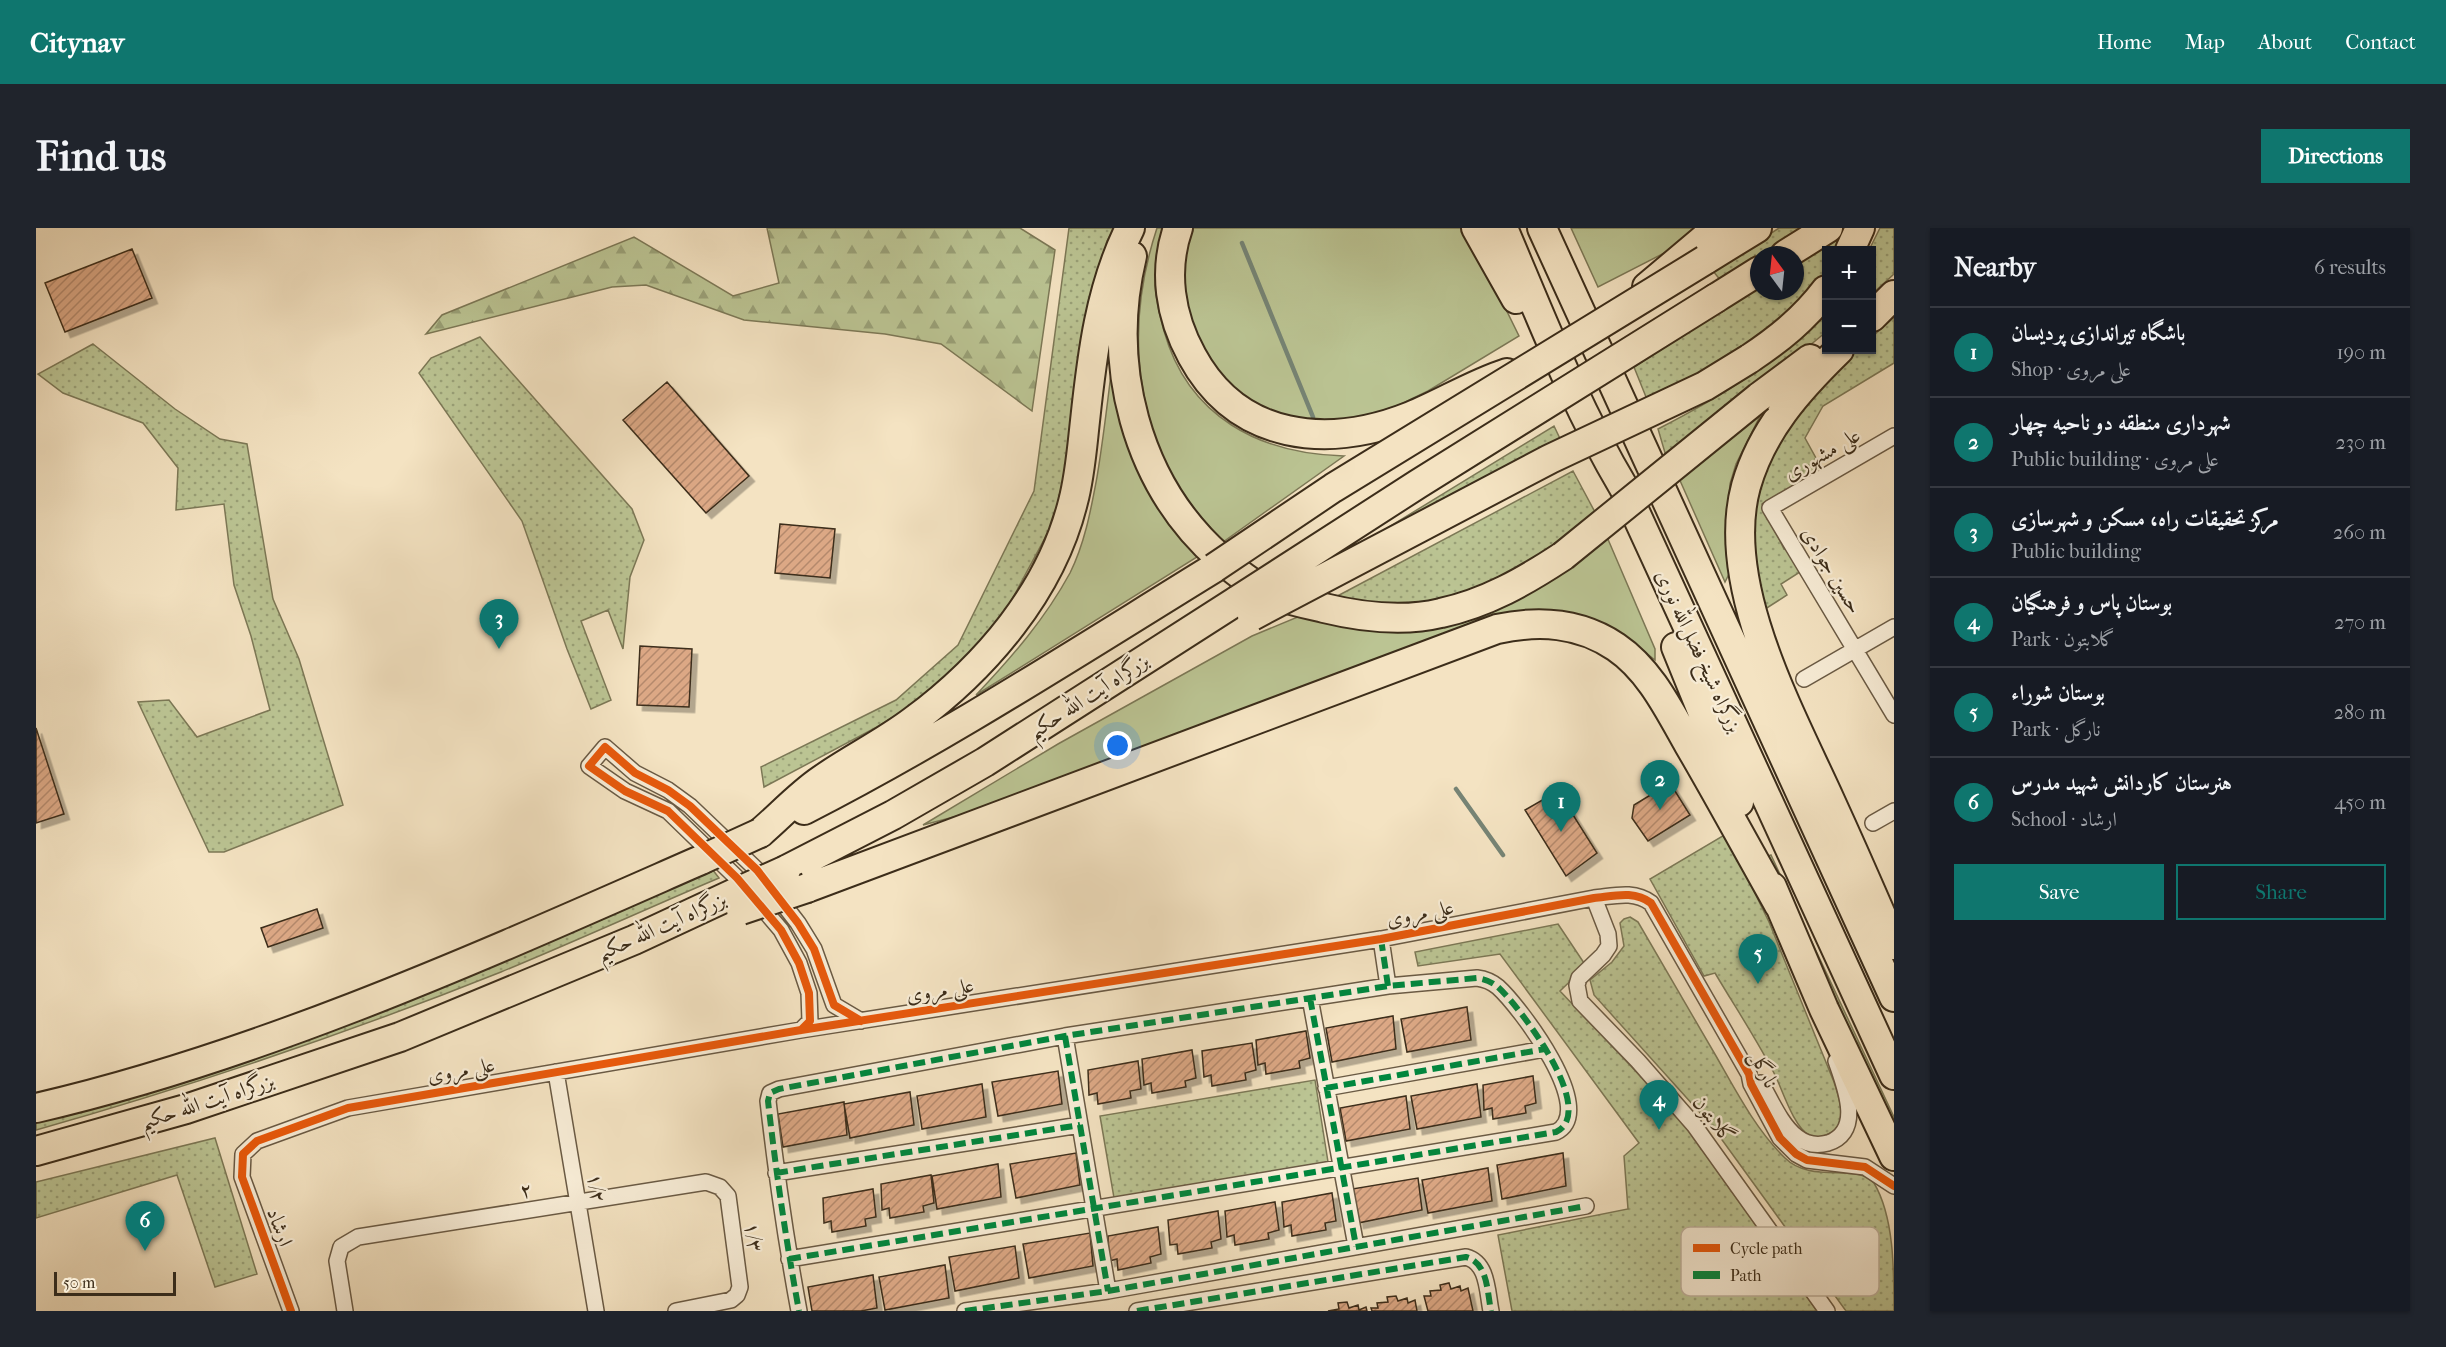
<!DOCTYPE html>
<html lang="en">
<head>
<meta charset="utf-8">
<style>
  body { margin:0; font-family:"IM FELL French Canon",Amiri,serif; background:#20242c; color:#f1f3f6 }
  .controls { position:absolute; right:18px; top:18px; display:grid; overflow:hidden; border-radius:0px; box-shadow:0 2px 4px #0004 }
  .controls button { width:54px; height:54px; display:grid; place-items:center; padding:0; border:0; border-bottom:2px solid #363941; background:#171b24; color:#f1f3f6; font:30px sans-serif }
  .compass { position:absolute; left:1714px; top:18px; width:54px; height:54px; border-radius:50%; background:#171b24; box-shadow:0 2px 4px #0004; rotate:345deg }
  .scale { position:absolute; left:18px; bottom:15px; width:122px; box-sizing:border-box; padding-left:6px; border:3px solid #3c2d1a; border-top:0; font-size:16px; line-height:21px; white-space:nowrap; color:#3c2d1a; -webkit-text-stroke:4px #f8edd7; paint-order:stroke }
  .you { position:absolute; left:1082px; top:518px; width:21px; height:21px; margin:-15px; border:4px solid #fff; border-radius:50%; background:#1a73e8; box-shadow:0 0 0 9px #1a73e833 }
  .badge { display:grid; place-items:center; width:39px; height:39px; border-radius:50%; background:#0f766e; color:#fff; font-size:20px; font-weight:700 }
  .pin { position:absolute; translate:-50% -50px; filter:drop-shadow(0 2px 3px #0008) }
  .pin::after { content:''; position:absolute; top:32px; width:21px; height:18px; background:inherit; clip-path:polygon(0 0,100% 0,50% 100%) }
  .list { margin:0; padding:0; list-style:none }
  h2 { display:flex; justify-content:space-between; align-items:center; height:78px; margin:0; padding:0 24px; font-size:26px }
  h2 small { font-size:20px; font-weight:400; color:#9ea1a6 }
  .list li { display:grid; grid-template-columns:39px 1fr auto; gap:18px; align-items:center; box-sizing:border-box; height:90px; padding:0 24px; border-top:2px solid #363941 }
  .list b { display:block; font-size:22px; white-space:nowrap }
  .list p { margin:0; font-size:20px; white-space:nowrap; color:#9ea1a6 }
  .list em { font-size:20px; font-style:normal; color:#9ea1a6 }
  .actions { display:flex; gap:12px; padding:18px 24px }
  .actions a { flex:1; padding:14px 0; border:2px solid #0f766e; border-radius:0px; text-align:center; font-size:21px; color:#0f766e }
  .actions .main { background:#0f766e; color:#fff }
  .map { position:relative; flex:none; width:1858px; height:1083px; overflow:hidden; border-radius:0px }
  header { display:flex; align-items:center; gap:36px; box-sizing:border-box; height:84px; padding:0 30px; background:#0f766e; color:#fff }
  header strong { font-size:28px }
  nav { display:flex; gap:33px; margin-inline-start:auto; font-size:21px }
  .intro { display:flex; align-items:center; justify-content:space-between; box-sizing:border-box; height:144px; padding:0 36px }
  h1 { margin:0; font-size:42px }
  .button { padding:15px 27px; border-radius:0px; background:#0f766e; color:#fff; font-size:21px; font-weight:700 }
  main { display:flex; gap:36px; padding:0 36px }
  aside { flex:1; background:#171b24; border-radius:0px; box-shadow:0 2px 4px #0004 }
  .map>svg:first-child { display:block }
  .grass { fill:#bbc493; stroke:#7c7856; stroke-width:1.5 }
  .forest { fill:url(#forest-firs); stroke:#7c7856; stroke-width:1.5 }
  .park { fill:url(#park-dots); stroke:#7c7856; stroke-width:1.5 }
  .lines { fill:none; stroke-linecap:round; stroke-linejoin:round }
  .stream { stroke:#768475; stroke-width:4.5 }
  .building { fill:url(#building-hatch); stroke:#3c2d1a; stroke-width:1.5; filter:url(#shadow) }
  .street-casing { stroke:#6a5a44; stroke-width:18 }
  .highway-casing { stroke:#3c2d1a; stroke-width:32 }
  .street { stroke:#f8edd7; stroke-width:15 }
  .highway { stroke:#f4e3c2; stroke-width:28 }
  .highway-bridge-casing { stroke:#3c2d1a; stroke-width:32; stroke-linecap:butt }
  .highway-bridge { stroke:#f4e3c2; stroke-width:28 }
  .quiet { stroke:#00873e; stroke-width:6; stroke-dasharray:12 6; stroke-linecap:butt }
  .cycleway-casing { stroke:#f8edd7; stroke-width:11 }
  .cycleway { stroke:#e8590c; stroke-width:8 }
  .labels { text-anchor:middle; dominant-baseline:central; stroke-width:4.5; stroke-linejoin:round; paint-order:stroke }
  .street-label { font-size:21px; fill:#3c2d1a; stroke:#f8edd7 }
  .key { fill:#f8edd7; stroke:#c0b39e; stroke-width:1.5 }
  .key-label { font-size:16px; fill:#3c2d1a }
</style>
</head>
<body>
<header>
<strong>Citynav</strong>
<nav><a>Home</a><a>Map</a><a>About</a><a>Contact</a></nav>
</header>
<div class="intro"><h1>Find us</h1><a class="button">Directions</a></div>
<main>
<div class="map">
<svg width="1858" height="1083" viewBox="0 0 1858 1083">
  <defs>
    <pattern id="forest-firs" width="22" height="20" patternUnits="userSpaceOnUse" patternTransform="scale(1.5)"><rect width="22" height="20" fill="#bbc493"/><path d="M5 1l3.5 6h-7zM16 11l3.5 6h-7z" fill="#99a077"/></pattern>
    <pattern id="park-dots" width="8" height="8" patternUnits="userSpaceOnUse" patternTransform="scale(1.5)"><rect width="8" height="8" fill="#bbc493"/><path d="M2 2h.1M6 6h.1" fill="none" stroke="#99a077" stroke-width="1.8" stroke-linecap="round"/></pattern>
    <pattern id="building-hatch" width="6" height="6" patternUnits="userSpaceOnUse" patternTransform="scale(1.5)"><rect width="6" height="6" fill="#dca885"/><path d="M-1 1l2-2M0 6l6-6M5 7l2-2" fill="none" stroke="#b4896c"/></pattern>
    <filter id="shadow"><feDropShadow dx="5.5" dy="5.5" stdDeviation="0" flood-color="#0004"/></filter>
  </defs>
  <rect width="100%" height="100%" fill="#f4e3c2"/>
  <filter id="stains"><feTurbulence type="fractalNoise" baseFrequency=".00333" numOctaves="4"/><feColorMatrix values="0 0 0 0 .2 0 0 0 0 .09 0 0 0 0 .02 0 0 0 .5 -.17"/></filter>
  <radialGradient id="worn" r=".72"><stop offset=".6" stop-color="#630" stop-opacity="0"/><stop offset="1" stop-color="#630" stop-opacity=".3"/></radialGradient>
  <!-- grass -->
  <path class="grass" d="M1121,0H1130C1125,19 1119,38 1119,58C1120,73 1124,89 1128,103C1152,189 1224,226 1308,228L1187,314C1167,291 1146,268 1131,241C1126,232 1124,221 1120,211C1095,141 1098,70 1121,0Z
    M1150,0H1430L1483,108L1392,163L1361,178L1295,200L1225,181L1187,154L1144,82Z
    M1535,0H1666L1640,19L1562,59Z
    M1080,104L1081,130L1169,324L940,467C976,429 1009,391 1034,345C1049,315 1055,281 1061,249C1069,201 1074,153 1080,104Z
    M1720,185L1724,188L1700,236L1694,256L1690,304L1693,346L1689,354L1642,248Z
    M1571,309L1619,421V432L1596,414L1516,386L937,584L887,597L1022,516L1216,408L1264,388L1316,400Z"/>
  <!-- forest -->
  <path class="forest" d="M731,0H984L1019,22L996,183L905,116L849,106L708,92L610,57L576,59L390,106L406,87L598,9L697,68L743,55Z
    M1735,627L1858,889V909L1730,629Z"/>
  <!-- park -->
  <path class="park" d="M1033,0H1078L1071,13L1047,116L1040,197L1017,295L973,377L923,439L885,472L841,499L728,559L725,539L860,472L922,417L998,263Z
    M1743,0H1767L1685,53L1677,43Z
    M1844,0H1858V46L1836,66V22H1833Z
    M1813,1L1804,22H1790V45L1755,88L1614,179L1598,139L1723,58V63H1759V35Z
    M1790,83V104L1632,235L1622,201C1688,167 1738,136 1790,83Z
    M1858,89V135L1787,178L1769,210L1786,241L1726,276L1748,321L1751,320L1764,344L1745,356L1751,367L1723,385L1714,340L1723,242L1791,146L1821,122H1836V109Z
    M444,109L596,281L608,312L594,349L587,421L572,382L545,393L575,472L555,481L531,421L486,293L383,145L395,130Z
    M57,116L139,181L184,211L211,216L237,371L263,431L307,577L188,624H173L102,474L133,472L161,509L234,482L215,408L198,357L188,276L140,282L142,240L107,195L27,165L2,146Z
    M1518,198L1527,217L1352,310L1348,302Z
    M1537,243L1560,286L1490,341L1396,380L1292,373Z
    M1690,606L1733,694L1798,854C1804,873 1815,900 1787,908C1783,909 1778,911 1774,908C1758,899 1747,864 1740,849C1722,813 1699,779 1679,745L1668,748L1614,651Z
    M676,641L683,650C610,681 538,714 465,744C312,805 159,857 0,902V892Z
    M1594,689L1602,694C1628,739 1654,784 1680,828C1700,863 1720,902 1749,930C1775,956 1822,935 1838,955C1858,989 1858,1041 1858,1083H1810L1676,898L1558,767L1554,752L1576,734L1588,718L1584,695L1588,691Z
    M1522,696L1550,738L1524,763L1643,889L1781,1083H1476L1462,1007L1592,981L1588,928L1603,915L1464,726L1382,738L1379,724Z
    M1279,852L1292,934L1078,970L1064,888Z
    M179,910L221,1046L179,1059L141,947L0,990V954Z"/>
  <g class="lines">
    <!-- stream -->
    <path class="stream" d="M1206,15L1277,189
      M1420,561L1467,627"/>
  </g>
  <!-- building -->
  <path class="building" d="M96,21L116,70L29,104L9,55Z
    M631,154L713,248L670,285L587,192Z
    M744,296L799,301L794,350L739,345Z
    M604,418L656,421L653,479L601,477Z
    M0,500L28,586L0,595Z
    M1634,555L1654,587L1612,613L1596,590L1598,577Z
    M1522,563L1561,625L1530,648L1489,582Z
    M281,681L287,700L232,719L225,700Z
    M1431,779L1435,812L1371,824L1365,791Z
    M1357,788L1360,821L1296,834L1290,800Z
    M1270,803L1274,830L1263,833L1264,840L1230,846L1229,835L1222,837L1220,812Z
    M1216,815L1220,842L1209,845L1210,852L1176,858L1175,847L1168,849L1166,823Z
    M1156,822L1160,850L1149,853L1150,859L1116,865L1115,855L1108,857L1106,831Z
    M1102,833L1105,861L1094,863L1095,870L1062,876L1061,865L1053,867L1052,842Z
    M1022,843L1026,876L962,888L956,854Z
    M1497,848L1500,875L1489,878L1490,885L1457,891L1456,880L1448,882L1447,857Z
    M946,856L950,889L886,901L881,868Z
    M1441,856L1445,889L1381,901L1375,868Z
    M874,864L878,897L814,910L808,876Z
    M1370,868L1374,901L1310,913L1304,880Z
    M808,874L811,907L747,919L742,886Z
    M1040,925L1044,957L980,970L974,936Z
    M1527,925L1530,958L1466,971L1461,937Z
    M962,936L965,969L901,981L896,948Z
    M1452,940L1456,973L1392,985L1386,952Z
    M895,947L898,975L887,978L888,984L854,990L853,980L846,982L845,956Z
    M1382,950L1386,982L1322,995L1316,961Z
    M837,961L840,989L829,991L830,998L796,1004L795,993L788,995L787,970Z
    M1296,965L1300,993L1289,995L1290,1002L1256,1008L1255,997L1248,999L1246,974Z
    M1239,974L1243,1002L1232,1005L1233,1011L1199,1017L1198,1007L1191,1009L1189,983Z
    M1182,983L1185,1011L1175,1014L1176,1020L1142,1026L1141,1016L1134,1017L1132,992Z
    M1122,999L1125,1026L1114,1029L1115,1035L1082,1042L1081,1031L1073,1033L1072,1008Z
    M1054,1005L1057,1038L993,1050L987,1016Z
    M979,1018L983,1050L919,1063L913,1029Z
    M909,1037L913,1070L849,1082L843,1049Z
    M837,1047L841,1080L825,1083H776L772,1059Z
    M1413,1055L1415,1061L1424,1058L1425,1063L1432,1060L1437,1083H1392L1388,1068H1395L1394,1063L1405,1062L1404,1057Z
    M1360,1068L1362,1073L1371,1070L1372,1075L1379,1072L1381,1083H1336L1335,1080H1342L1341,1075L1352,1074L1351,1069Z
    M1311,1074L1313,1080L1322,1077L1323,1082L1330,1079L1331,1083H1292L1303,1081L1302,1075Z"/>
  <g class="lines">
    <!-- street casing -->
    <g class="street-casing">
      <path id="street" d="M1858,208L1734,280L1858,487
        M1768,451L1858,399
        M1837,595L1858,583
        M1558,670L1572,706L1573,718L1567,727L1543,750L1541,757L1544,773L1602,833L1658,897L1791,1083
        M1345,711L1352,758
        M1274,770L1320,1018
        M765,802L774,793L773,765L763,735L745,702L701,650L632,583L589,563L553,538L569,519L599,545L632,562L654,578L721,642L762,695L778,721L798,777L825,793
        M1029,808L1072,1063
        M520,844L560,1083
        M1725,855C1735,872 1745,897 1761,909C1770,916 1781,918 1792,915C1828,903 1808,857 1800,833
        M1290,860L1509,821
        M740,945L1044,897
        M753,1031L1520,904C1563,883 1484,779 1462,759C1456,754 1449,751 1441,750L1352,758L1029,808L743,861L734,865L732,873C740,944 750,1013 763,1083
        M255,1083L206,949L207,926L221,913L312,880L765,802L1345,711L1558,670C1578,668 1598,662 1615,675L1713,846L1715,856L1744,910L1760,926L1771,932L1829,939L1858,958
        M309,1083L301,1033L305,1019L322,1009L670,954L684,959L692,968L704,1059L701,1067L695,1072L640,1083
        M929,1083L1072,1063L1550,978
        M1101,1083L1430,1029C1452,1035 1451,1063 1455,1083"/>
    </g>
    <!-- highway casing -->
    <g class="highway-casing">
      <path id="highway" d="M1142,0C1127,43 1134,88 1156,128C1202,213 1292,221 1375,188C1407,175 1437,156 1471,145
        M1440,0L1480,71
        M1467,0C1504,87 1539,178 1588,260L1858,847
        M1506,0L1858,769
        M1814,22L1824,0
        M1749,27L1792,0
        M1096,28C1070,136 1099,255 1184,330C1199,343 1217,358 1236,366C1252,372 1271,376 1288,380C1325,389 1368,394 1405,385C1451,375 1489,353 1527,328
        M1669,32L1721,0
        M1611,59L1681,0
        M1680,70L1723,43
        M1836,89L1858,67
        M1803,122C1762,162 1726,202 1710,258C1683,356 1754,484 1794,572C1816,620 1837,668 1858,717
        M1713,131C1743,111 1768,91 1790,62
        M1723,169L1774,131
        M1640,419L1703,574
        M768,582C909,510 1043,423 1178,340
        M724,605C744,588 763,567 785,552C815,531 848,515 877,493C950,439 1015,363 1037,274C1044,248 1046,220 1049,193C1056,127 1064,60 1094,0
        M750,642L857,587L949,534L1202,372
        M1736,659L1788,781L1858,928
        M771,660L1461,401C1503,392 1543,394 1580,419C1614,442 1633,482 1653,517C1684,570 1713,624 1743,677
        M0,880C229,827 453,725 667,631
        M0,923L150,881L364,809L598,712L701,664"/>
    </g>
    <!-- street -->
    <use href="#street" class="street"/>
    <!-- highway -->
    <use href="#highway" class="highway"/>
    <!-- highway-bridge casing -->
    <g class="highway-bridge-casing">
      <path id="highway-bridge" d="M1527,328L1723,169
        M1178,340L1297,260L1669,32
        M1202,372L1382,256L1680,70
        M1216,388L1514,231L1669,158L1713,131
        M667,631L724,605
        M701,664L750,642
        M705,682L771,660"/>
    </g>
    <!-- highway-bridge -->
    <use href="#highway-bridge" class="highway-bridge"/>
    <!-- quiet -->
    <path class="quiet" d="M1345,711L1352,758
      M1274,770L1320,1018
      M1029,808L1072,1063
      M1290,860L1509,821
      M740,945L1044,897
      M753,1031L1520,904C1563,883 1484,779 1462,759C1456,754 1449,751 1441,750L1352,758L1029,808L743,861L734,865L732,873C740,944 750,1013 763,1083
      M929,1083L1072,1063L1550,978
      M1101,1083L1430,1029C1452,1035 1451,1063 1455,1083"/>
    <!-- cycleway casing -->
    <g class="cycleway-casing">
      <path id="cycleway" d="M765,802L774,793L773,765L763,735L745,702L701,650L632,583L589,563L553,538L569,519L599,545L632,562L654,578L721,642L762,695L778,721L798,777L825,793
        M255,1083L206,949L207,926L221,913L312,880L765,802L1345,711L1558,670C1578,668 1598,662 1615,675L1713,846L1715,856L1744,910L1760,926L1771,932L1829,939L1858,958"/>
    </g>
    <!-- cycleway -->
    <use href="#cycleway" class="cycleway"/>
  </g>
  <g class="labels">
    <!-- street labels -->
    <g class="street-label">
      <text transform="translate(1786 226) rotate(-30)">علی مشهوری</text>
      <text transform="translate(1796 342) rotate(59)">حسین جوادی</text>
      <text transform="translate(1663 423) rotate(65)">بزرگراه شیخ فضل‌الله نوری</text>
      <text transform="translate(1052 468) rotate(-33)">بزرگراه آیت الله حکیم</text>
      <text transform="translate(1384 685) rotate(-11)">علی مروی</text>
      <text transform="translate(625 698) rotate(-24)">بزرگراه آیت الله حکیم</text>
      <text transform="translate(904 762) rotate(-9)">علی مروی</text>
      <text transform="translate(1728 841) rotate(64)">نارگل</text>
      <text transform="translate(425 842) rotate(-10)">علی مروی</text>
      <text transform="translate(171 873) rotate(-18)">بزرگراه آیت الله حکیم</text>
      <text transform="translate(1678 891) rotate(52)">گلابتون</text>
      <text transform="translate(561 960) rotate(81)">۱/۲</text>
      <text transform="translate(490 962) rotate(-9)">۲</text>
      <text transform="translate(244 999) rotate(70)">ارشاد</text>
      <text transform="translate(718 1009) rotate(82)">۱/۳</text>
    </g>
  </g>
  <!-- legend -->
  <rect x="1645" y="999" width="198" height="69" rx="9" class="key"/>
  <rect x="1657" y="1016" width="27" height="8" fill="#e8590c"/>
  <rect x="1657" y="1043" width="27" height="8" fill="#00873e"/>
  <g class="key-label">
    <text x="1694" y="1026">Cycle path</text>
    <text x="1694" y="1053">Path</text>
  </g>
  <rect width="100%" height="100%" filter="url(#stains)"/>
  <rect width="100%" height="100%" fill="url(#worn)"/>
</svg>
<div class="controls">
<button>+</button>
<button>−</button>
</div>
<svg class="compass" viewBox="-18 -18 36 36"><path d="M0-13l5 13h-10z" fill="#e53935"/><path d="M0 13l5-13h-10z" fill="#9ea1a6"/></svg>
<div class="scale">50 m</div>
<div class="you"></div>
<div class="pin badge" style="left:1525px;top:604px">1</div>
<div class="pin badge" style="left:1624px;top:582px">2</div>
<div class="pin badge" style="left:463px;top:421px">3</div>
<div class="pin badge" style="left:1623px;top:902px">4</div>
<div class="pin badge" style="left:1722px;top:756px">5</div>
<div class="pin badge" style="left:109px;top:1023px">6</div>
</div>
<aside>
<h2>Nearby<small>6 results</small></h2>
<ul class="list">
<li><span class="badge">1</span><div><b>باشگاه تیراندازی پردیسان</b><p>Shop · علی مروی</p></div><em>190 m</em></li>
<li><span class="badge">2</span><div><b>شهرداری منطقه دو ناحیه چهار</b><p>Public building · علی مروی</p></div><em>230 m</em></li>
<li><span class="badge">3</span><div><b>مرکز تحقیقات راه، مسکن و شهرسازی</b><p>Public building</p></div><em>260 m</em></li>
<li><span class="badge">4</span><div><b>بوستان پاس و فرهنگیان</b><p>Park · گلابتون</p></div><em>270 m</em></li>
<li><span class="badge">5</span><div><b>بوستان شوراء</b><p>Park · نارگل</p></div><em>280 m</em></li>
<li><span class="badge">6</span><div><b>هنرستان کاردانش شهید مدرس</b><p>School · ارشاد</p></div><em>450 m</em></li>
</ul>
<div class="actions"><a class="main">Save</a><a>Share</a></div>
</aside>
</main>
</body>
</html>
